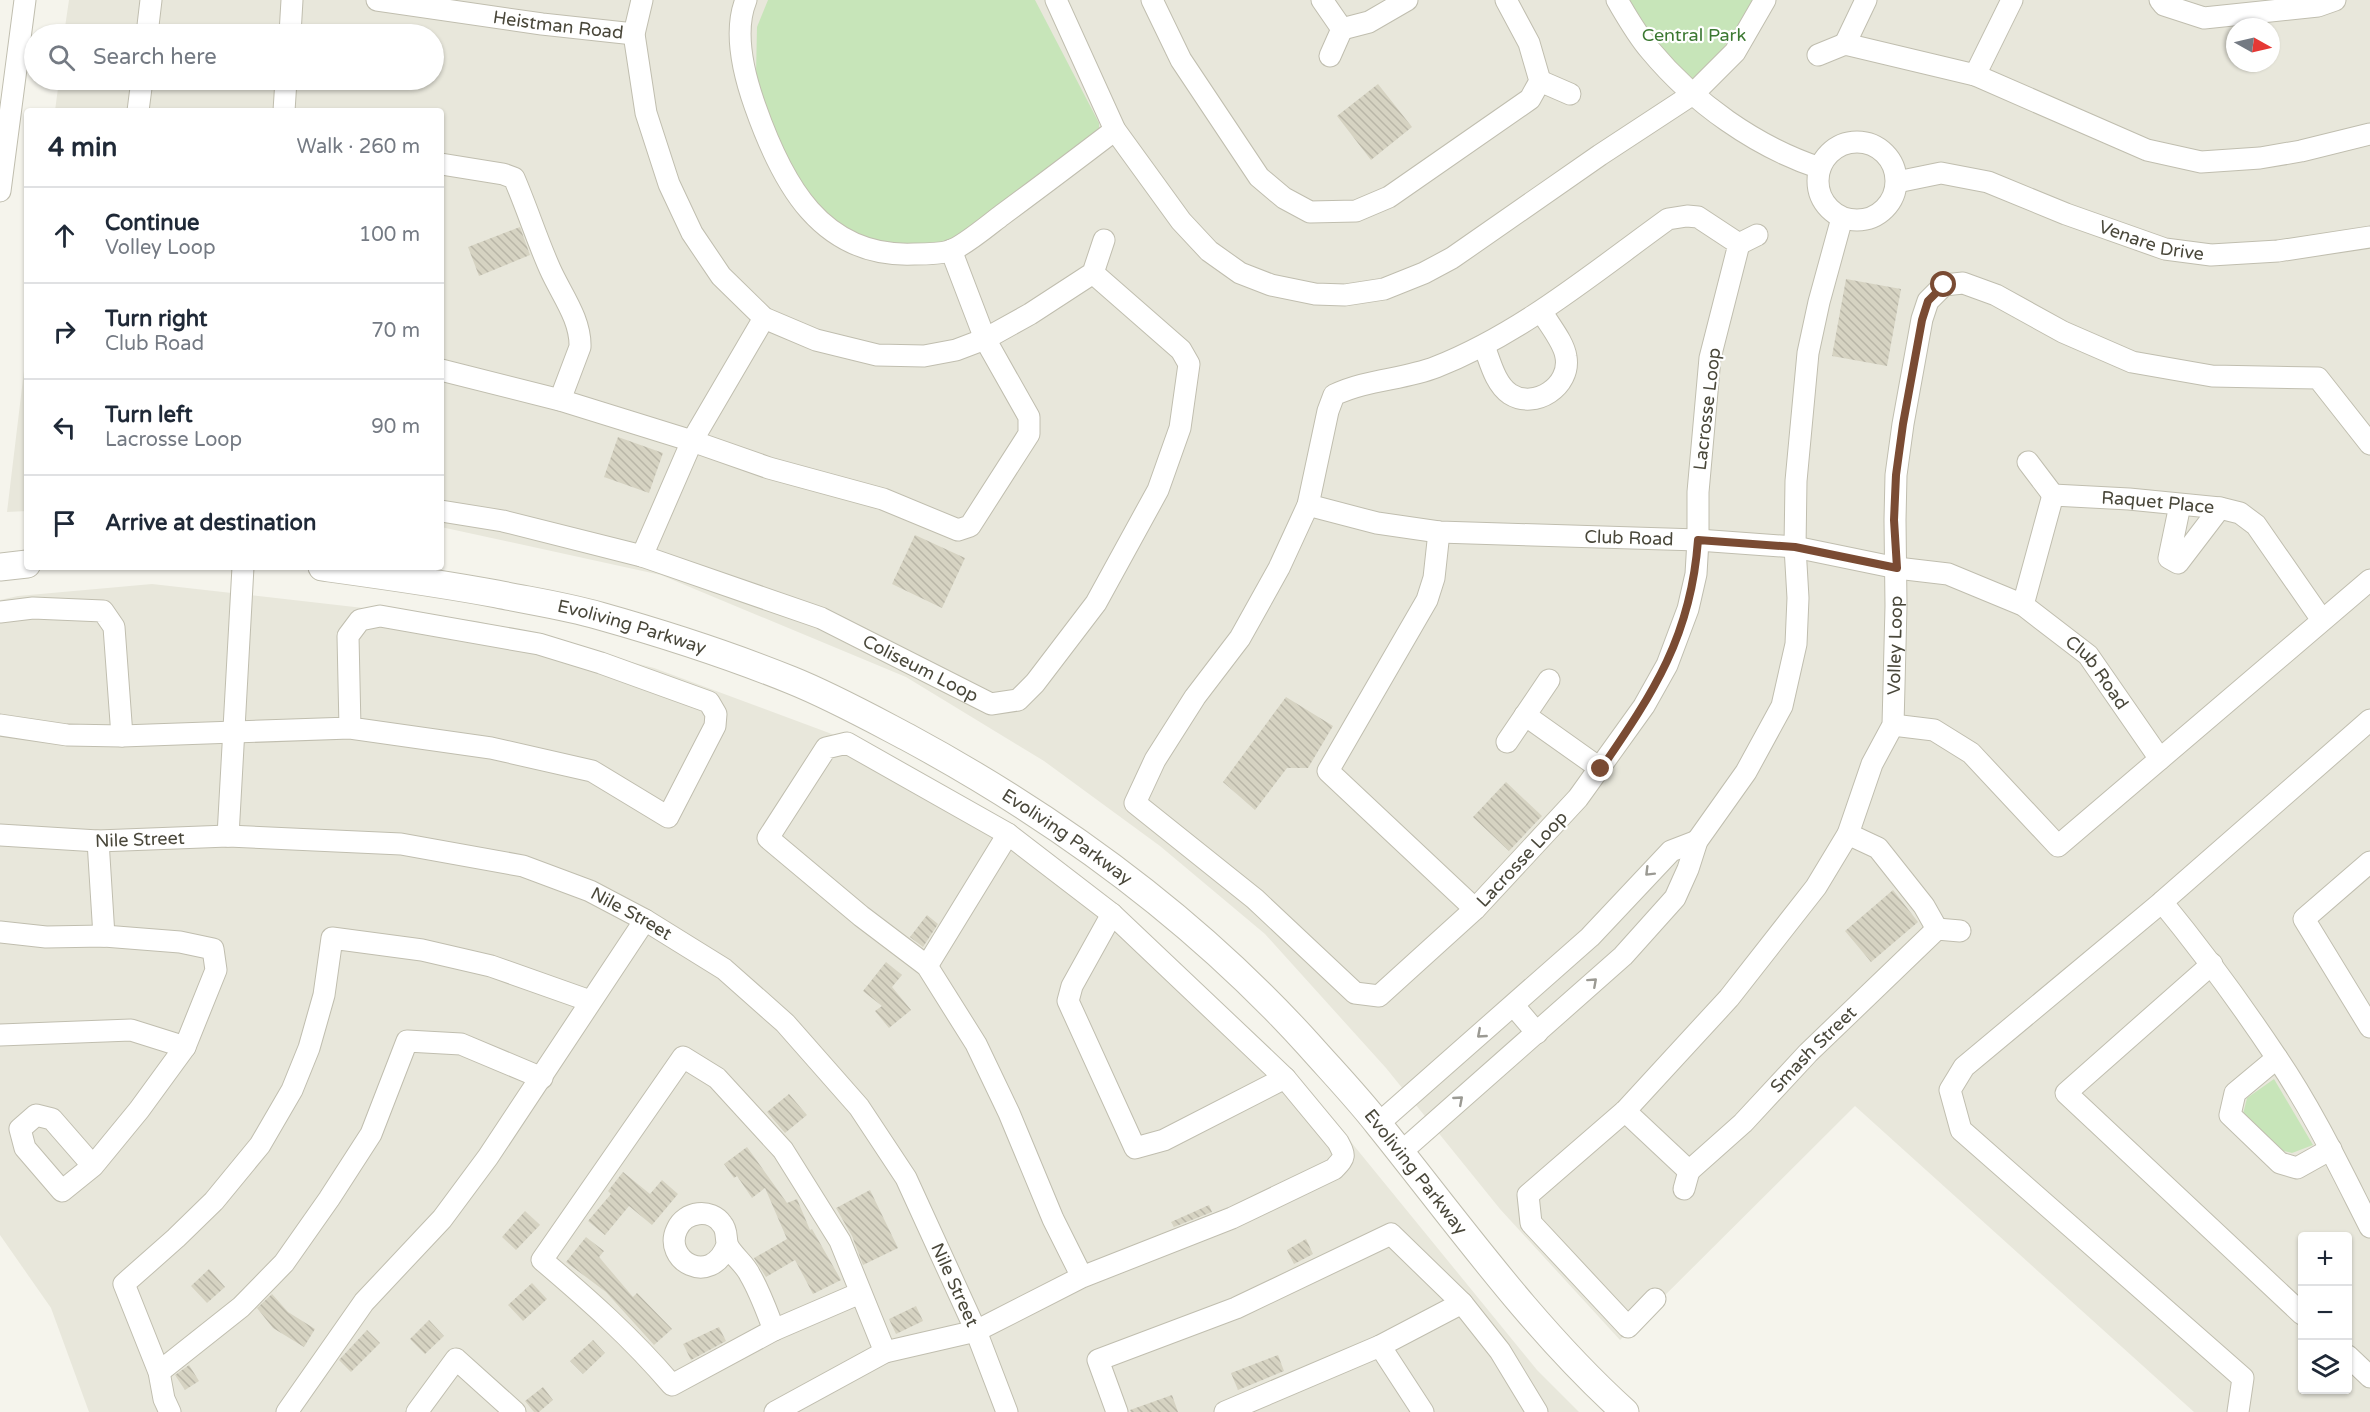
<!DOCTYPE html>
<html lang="en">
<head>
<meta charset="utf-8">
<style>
  body { margin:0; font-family:"Varela Round",sans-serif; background:#f2f2f3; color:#1f2937 }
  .controls { position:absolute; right:18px; bottom:18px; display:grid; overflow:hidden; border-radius:6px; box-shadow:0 2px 4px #0004 }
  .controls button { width:54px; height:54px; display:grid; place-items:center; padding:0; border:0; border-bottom:2px solid #e0e1e3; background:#fff; color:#1f2937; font:30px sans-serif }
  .compass { position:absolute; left:2226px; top:18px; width:54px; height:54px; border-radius:50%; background:#fff; box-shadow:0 2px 4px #0004; rotate:98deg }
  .stop { position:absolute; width:18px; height:18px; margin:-14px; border:4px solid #7a4b33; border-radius:50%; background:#fff }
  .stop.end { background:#7a4b33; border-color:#fff; box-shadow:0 2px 6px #0008 }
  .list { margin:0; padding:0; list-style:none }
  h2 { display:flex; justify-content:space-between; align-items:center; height:78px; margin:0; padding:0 24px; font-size:26px }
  h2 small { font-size:20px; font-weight:400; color:#747a83 }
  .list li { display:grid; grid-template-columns:39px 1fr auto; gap:18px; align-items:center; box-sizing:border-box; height:96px; padding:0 24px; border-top:2px solid #e0e1e3 }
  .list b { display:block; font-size:22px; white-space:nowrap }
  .list p { margin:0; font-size:20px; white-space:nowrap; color:#747a83 }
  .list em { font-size:20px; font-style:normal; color:#747a83 }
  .icon { flex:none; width:33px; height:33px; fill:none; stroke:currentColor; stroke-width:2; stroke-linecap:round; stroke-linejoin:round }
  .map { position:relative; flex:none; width:2370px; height:1412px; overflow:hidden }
  .search { position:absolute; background:#fff; box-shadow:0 2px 4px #0004; left:24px; top:24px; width:420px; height:66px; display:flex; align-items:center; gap:15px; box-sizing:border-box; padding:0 21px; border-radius:33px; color:#747a83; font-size:22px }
  .panel { position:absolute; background:#fff; box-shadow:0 2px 4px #0004; left:24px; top:108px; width:420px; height:462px; border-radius:6px }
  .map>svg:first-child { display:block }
  .residential { fill:#e8e7db; fill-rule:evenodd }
  .park { fill:#c7e5b9 }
  .building { fill:url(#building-back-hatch) }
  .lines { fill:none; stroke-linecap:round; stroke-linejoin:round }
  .minor-casing { stroke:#c0beaf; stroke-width:23 }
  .tertiary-casing { stroke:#c0beaf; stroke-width:29 }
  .minor { stroke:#fff; stroke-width:21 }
  .tertiary { stroke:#fff; stroke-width:27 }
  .oneway { stroke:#9b9a93 }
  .route { stroke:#7a4b33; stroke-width:8 }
  .labels { text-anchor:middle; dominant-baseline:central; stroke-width:4.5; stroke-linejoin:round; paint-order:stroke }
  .street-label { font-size:18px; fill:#49473a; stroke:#fff }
  .park-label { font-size:18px; fill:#3b7831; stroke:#fff }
</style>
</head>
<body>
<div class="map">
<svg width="2370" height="1412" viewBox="0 0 2370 1412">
  <defs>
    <pattern id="building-back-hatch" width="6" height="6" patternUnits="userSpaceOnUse" patternTransform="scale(1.5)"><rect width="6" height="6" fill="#d6d3c2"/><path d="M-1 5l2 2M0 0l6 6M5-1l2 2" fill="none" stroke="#b9b6a7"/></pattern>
  </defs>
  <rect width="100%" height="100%" fill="#f5f4ec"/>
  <!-- residential -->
  <path class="residential" d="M69,0H2370V1412H2194L1855,1106L1620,1340L1500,1209L1386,1068L1265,934L1160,846L1044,761L906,677L661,575L441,527V111H55L59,80H434V34H64ZM2235,27H2271V63H2235ZM2302,1236H2348V1390H2302Z
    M27,346V511L7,512Z
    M152,584L477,621L654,668L848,740L1011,833L1333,1120L1537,1370L1579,1412H89L51,1308L0,1235V600L18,596Z"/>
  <!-- park -->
  <path class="park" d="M768,0H1035L1099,123V133L949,246L859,241L800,190L776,145L756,74L757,27Z
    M1629,0H1756L1707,72L1691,79L1659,48Z
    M2274,1079L2313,1145L2292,1153L2280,1150L2243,1114L2247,1098Z"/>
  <!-- building -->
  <path class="building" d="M1378,84L1412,127L1371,160L1337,116Z
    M520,227L530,255L479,276L468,247Z
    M1846,279L1901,289L1887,366L1832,356Z
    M618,437L663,453L649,493L604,477Z
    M915,535L965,558L942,608L892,584Z
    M1286,697L1333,726L1308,768H1287L1255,810L1223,782Z
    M1506,782L1542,816L1509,851L1473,817Z
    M1893,890L1918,922L1871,962L1845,931Z
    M927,915L938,924L923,947L910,937Z
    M886,962L902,975L892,987L911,1010L889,1028L875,1011L882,1006L863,991Z
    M789,1094L807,1115L785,1133L767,1112Z
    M747,1147L787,1203L797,1199L810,1230L812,1229L841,1280L813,1294L795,1260L766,1277L754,1258L787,1239L765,1188L752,1198L737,1176L734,1178L724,1164Z
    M623,1172L650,1194L662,1180L678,1194L652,1225L629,1206L605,1235L588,1221L611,1194L608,1191Z
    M870,1190L898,1248L863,1265L852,1236L836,1208Z
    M1209,1205L1212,1212L1174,1227L1171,1222Z
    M525,1211L540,1225L516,1250L502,1237Z
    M586,1237L604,1251L599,1257L633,1297L637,1293L672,1329L654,1345L606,1292L566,1262Z
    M1306,1239L1313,1254L1294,1264L1287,1250Z
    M209,1269L225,1287L207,1303L191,1286Z
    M532,1283L547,1299L523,1321L508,1305Z
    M272,1294L288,1312L315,1329L304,1347L273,1328L257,1308Z
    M916,1306L923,1321L896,1334L889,1319Z
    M429,1320L444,1336L425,1354L410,1339Z
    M719,1327L726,1341L691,1360L683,1344Z
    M367,1330L380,1343L351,1372L339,1360Z
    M593,1340L605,1353L583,1374L570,1361Z
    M1278,1355L1284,1371L1238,1390L1231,1373Z
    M189,1365L199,1381L185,1390L175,1375Z
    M543,1387L553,1400L539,1412H534L525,1401Z
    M1172,1395L1178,1412H1131L1130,1410Z"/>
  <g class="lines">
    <!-- minor casing -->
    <g class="minor-casing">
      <g id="minor">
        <path id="s1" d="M377,0L542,24L634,34"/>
        <path d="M642,0L634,34L646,113L669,184L692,233L721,276L764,318L816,340L877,355L924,356L956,350L985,339L1030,314L1093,273L1104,240"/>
        <path d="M746,0C733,32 744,75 755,106C782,183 821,258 914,254C925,254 939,254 950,251C964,246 990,224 1002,215C1040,187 1077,159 1115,130"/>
        <path d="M1056,0L1115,130L1181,221L1209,251L1240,273L1271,285L1315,294L1345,295L1384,289L1424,273L1452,258L1600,155L1693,94L1735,52L1765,0"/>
        <path d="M1152,0L1181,60L1259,177L1284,198L1310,212L1356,211L1389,197L1530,99L1540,81L1529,43L1506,0"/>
        <path d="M1322,0L1342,29L1369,22L1407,0"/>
        <path d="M1617,0C1627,17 1637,35 1650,50C1694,103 1756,147 1820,168"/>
        <path d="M2160,0L2164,5L2204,18L2318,6L2335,0"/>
        <path d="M147,34L151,0"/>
        <path d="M290,34L292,0"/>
        <path d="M1845,44L1866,0"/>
        <path d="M1818,55L1845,44L1975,75L2147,150L2201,162L2260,158L2301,151L2370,134"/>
        <path d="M1330,56L1342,29"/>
        <path d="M1975,75L2012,0"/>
        <path d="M1540,81L1570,94"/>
        <path d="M138,111L142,80"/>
        <path d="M284,111L286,80"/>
        <circle cx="1857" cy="181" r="39"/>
        <path d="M441,164L503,174L514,178C527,208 537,240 550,269C561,294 581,319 580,347L560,400"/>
        <path id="s2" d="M1897,182L1941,173L1988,182L2066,214L2165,249L2211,255L2278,251L2370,237"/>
        <path d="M0,191L25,0"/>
        <path d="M1687,216L1698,217L1739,244L1710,358L1698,492V540L1696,574L1688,609L1667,665L1644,706L1578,798L1475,909L1379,996L1355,993L1255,899L1135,803L1155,760L1195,697L1240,638L1279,568L1308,505L1328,411L1334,395C1367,379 1403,380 1436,367C1522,333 1593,273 1668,219Z"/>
        <path d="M1739,244L1757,235"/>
        <path d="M1484,346C1490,361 1495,384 1510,394C1535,410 1571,386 1566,357C1564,342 1549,325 1542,312"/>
        <path d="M441,370L560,400L692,441L769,468L883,499L958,530L970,526L1029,434V417L985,339L951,250"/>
        <path d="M2028,462L2053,495"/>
        <path id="s3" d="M1308,505L1377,523L1439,532L1698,540L1795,547L1897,568L1948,574L2023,605L2088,655L2160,759"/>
        <path d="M2180,505L2169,558L2178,563L2220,508"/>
        <path id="s4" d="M441,511L503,521L642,556L821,618L991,704L1018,700L1035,683L1096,603L1158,490L1180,428L1189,364L1181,350L1093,273"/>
        <path d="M1439,532L1434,578L1427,600L1328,771L1475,909"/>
        <path d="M642,556L692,441L764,318"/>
        <path id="s5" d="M2023,605L2053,495L2129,499L2220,508L2240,513L2256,525L2322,620"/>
        <path d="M0,612L33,608L103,611L114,627L122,736"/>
        <path d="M1525,715L1601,769"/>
        <path d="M0,725L67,735L122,736L350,728L491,748L592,771L668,817L715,726L716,714L709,702L601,663L539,644L380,616L360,620L348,636L350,728"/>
        <path d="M1893,725L1934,730L1971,753L2058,846L2370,580"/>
        <path d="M1507,742L1549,680"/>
        <path d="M1848,834L1878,848L1924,906L1937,929"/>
        <path id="s6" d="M0,835L98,841L228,836L401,844L523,866L590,891L645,920L724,969L785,1023L859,1107L906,1178L976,1331L1007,1412"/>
        <path d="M228,836L243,567"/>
        <path d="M98,841L104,936"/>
        <path d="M2370,862L2304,919L2370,1027"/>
        <path d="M2162,902C2203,952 2241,1004 2277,1058C2313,1111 2341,1170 2370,1227"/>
        <path d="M1112,914L1072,986L1068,1001L1135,1148L1164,1140L1285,1078"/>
        <path d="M1937,929L1960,931"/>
        <path d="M0,932L46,937L104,936L180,942L213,949L216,970L185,1047L139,1110L93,1166L62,1191L25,1148L20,1129L36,1115L52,1119L93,1166"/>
        <path d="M2212,964L2066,1093L2302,1314"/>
        <path d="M927,966L1008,834"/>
        <path d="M1514,1006L1537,1033"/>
        <path d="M0,1035L131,1030L185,1047"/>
        <path d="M2277,1058L2235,1093L2230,1115L2280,1163L2297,1168L2331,1149"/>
        <path d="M1625,1111L1689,1171"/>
        <path d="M1378,1124L1590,937L1671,851L1697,841"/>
        <path d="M1400,1153L1623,956L1675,898L1688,869L1697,841L1746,772L1782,706L1796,644L1798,598L1795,547L1796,481L1808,353L1819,302L1842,218"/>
        <path id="s7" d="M1689,1171L1743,1123L1808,1053L1937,929"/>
        <path d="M1684,1189L1689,1171"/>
        <path d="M727,1245C711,1288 662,1260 677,1229C685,1211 711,1208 722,1224C728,1231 725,1239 728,1246C733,1256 745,1264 750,1275C760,1292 767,1312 774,1330"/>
        <path d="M860,1293L774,1330L672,1385C631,1337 589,1300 542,1260L683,1057L717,1078L783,1150L840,1241L885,1352"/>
        <path id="s8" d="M1655,1299L1628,1327L1531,1223L1528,1195L1625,1111L1729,998L1816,887L1848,834L1872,764L1893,725L1896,606L1895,520L1896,475L1903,424L1922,319L1928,301L1944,285L1963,283L1996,295L2063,332L2132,362L2212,376L2318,378L2370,444"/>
        <path d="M1380,1346L1423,1412"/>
        <path d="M2348,1356L2370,1377"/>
        <path d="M159,1372L241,1307L284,1263L329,1199L371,1134L407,1041L461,1044L542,1078"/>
        <path d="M170,1412L164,1399L159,1372L124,1284L176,1238L214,1201L260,1145L292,1090L309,1048L324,995L332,938L422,950L491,966L590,1001"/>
        <path d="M287,1412L364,1302L442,1219L488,1157L645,920"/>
        <path d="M417,1412L456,1359L515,1412"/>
        <path d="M775,1412L885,1352L976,1331L1082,1277L1232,1218L1334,1169C1345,1157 1346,1157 1338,1142L1285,1078L1112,914L1008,834L847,743L826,748L768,838L861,916L927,966L976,1044L1009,1113L1053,1219L1082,1277"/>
        <path d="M1117,1412L1098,1360L1236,1308L1391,1234L1462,1303L1500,1351L1537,1412"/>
        <path d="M1225,1412L1380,1346L1462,1303"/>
        <path d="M2238,1412L2243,1378L1961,1130L1950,1090L1964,1067L2162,902L2370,720"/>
      </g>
    </g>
    <!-- tertiary casing -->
    <g class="tertiary-casing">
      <g id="tertiary">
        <path d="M0,567L27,564"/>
        <path id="s9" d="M322,567C380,575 439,583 497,594C531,601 566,606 600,616C664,634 729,655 791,680C831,696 869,717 907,737C1055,817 1196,920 1309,1045C1332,1071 1357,1097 1378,1124C1457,1222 1531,1327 1625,1412"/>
      </g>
    </g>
    <!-- minor -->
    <use href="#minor" class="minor"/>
    <!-- tertiary -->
    <use href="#tertiary" class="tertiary"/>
  </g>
  <!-- one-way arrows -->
  <defs><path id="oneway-chevron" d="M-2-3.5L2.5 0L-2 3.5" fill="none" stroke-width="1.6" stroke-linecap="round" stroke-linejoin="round" transform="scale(1.5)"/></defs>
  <g class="oneway">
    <use href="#oneway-chevron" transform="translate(1649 872) rotate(135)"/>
    <use href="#oneway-chevron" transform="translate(1593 982) rotate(-42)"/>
    <use href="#oneway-chevron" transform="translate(1481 1034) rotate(139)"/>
    <use href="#oneway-chevron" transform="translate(1459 1100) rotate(-41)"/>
  </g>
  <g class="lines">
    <!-- route -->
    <path class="route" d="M1601,769C1654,692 1691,636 1698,540L1795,547L1897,568L1894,520L1896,475L1903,424L1922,320L1928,301L1944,285"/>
  </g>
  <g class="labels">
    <!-- street labels -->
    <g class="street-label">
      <text stroke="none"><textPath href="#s1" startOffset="183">Heistman Road</textPath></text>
      <text stroke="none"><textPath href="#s2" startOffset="267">Venare Drive</textPath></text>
      <text transform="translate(1707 409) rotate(-83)">Lacrosse Loop</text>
      <text stroke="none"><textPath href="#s5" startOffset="219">Raquet Place</textPath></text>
      <text stroke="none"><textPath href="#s3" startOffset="324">Club Road</textPath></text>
      <text stroke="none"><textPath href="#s9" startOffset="316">Evoliving Parkway</textPath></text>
      <text stroke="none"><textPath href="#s8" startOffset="892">Volley Loop</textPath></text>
      <text stroke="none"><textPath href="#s4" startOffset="507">Coliseum Loop</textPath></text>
      <text stroke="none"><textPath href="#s3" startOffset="828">Club Road</textPath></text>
      <text stroke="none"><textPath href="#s9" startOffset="802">Evoliving Parkway</textPath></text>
      <text stroke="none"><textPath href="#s6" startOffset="140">Nile Street</textPath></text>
      <text transform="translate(1522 859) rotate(-47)">Lacrosse Loop</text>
      <text stroke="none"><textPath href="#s6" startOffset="644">Nile Street</textPath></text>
      <text stroke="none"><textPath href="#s7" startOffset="174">Smash Street</textPath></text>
      <text stroke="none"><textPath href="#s9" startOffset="1288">Evoliving Parkway</textPath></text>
      <text stroke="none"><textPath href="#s6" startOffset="1148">Nile Street</textPath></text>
    </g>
    <!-- park labels -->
    <g class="park-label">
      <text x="1694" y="35">Central Park</text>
    </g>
  </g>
</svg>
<div class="controls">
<button>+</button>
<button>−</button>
<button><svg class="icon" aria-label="layers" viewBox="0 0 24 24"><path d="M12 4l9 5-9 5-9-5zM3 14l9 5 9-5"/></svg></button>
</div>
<svg class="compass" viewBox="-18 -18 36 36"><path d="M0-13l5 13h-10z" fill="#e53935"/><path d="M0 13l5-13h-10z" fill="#747a83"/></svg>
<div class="stop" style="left:1944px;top:285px"></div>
<div class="stop end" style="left:1601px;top:769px"></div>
<div class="search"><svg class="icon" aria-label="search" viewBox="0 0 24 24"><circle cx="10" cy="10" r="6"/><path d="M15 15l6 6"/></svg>Search here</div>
<section class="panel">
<h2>4 min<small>Walk · 260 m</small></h2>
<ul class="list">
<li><svg class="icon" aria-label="ahead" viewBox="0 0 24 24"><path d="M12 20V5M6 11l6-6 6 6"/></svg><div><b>Continue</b><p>Volley Loop</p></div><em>100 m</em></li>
<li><svg class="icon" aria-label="right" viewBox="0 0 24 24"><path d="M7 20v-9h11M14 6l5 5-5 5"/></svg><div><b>Turn right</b><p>Club Road</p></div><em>70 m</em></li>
<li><svg class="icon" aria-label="left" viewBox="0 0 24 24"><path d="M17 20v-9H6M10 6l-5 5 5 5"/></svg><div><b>Turn left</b><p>Lacrosse Loop</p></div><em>90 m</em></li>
<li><svg class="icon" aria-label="arrive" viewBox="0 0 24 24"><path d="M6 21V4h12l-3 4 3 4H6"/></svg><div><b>Arrive at destination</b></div></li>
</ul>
</section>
</div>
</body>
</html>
